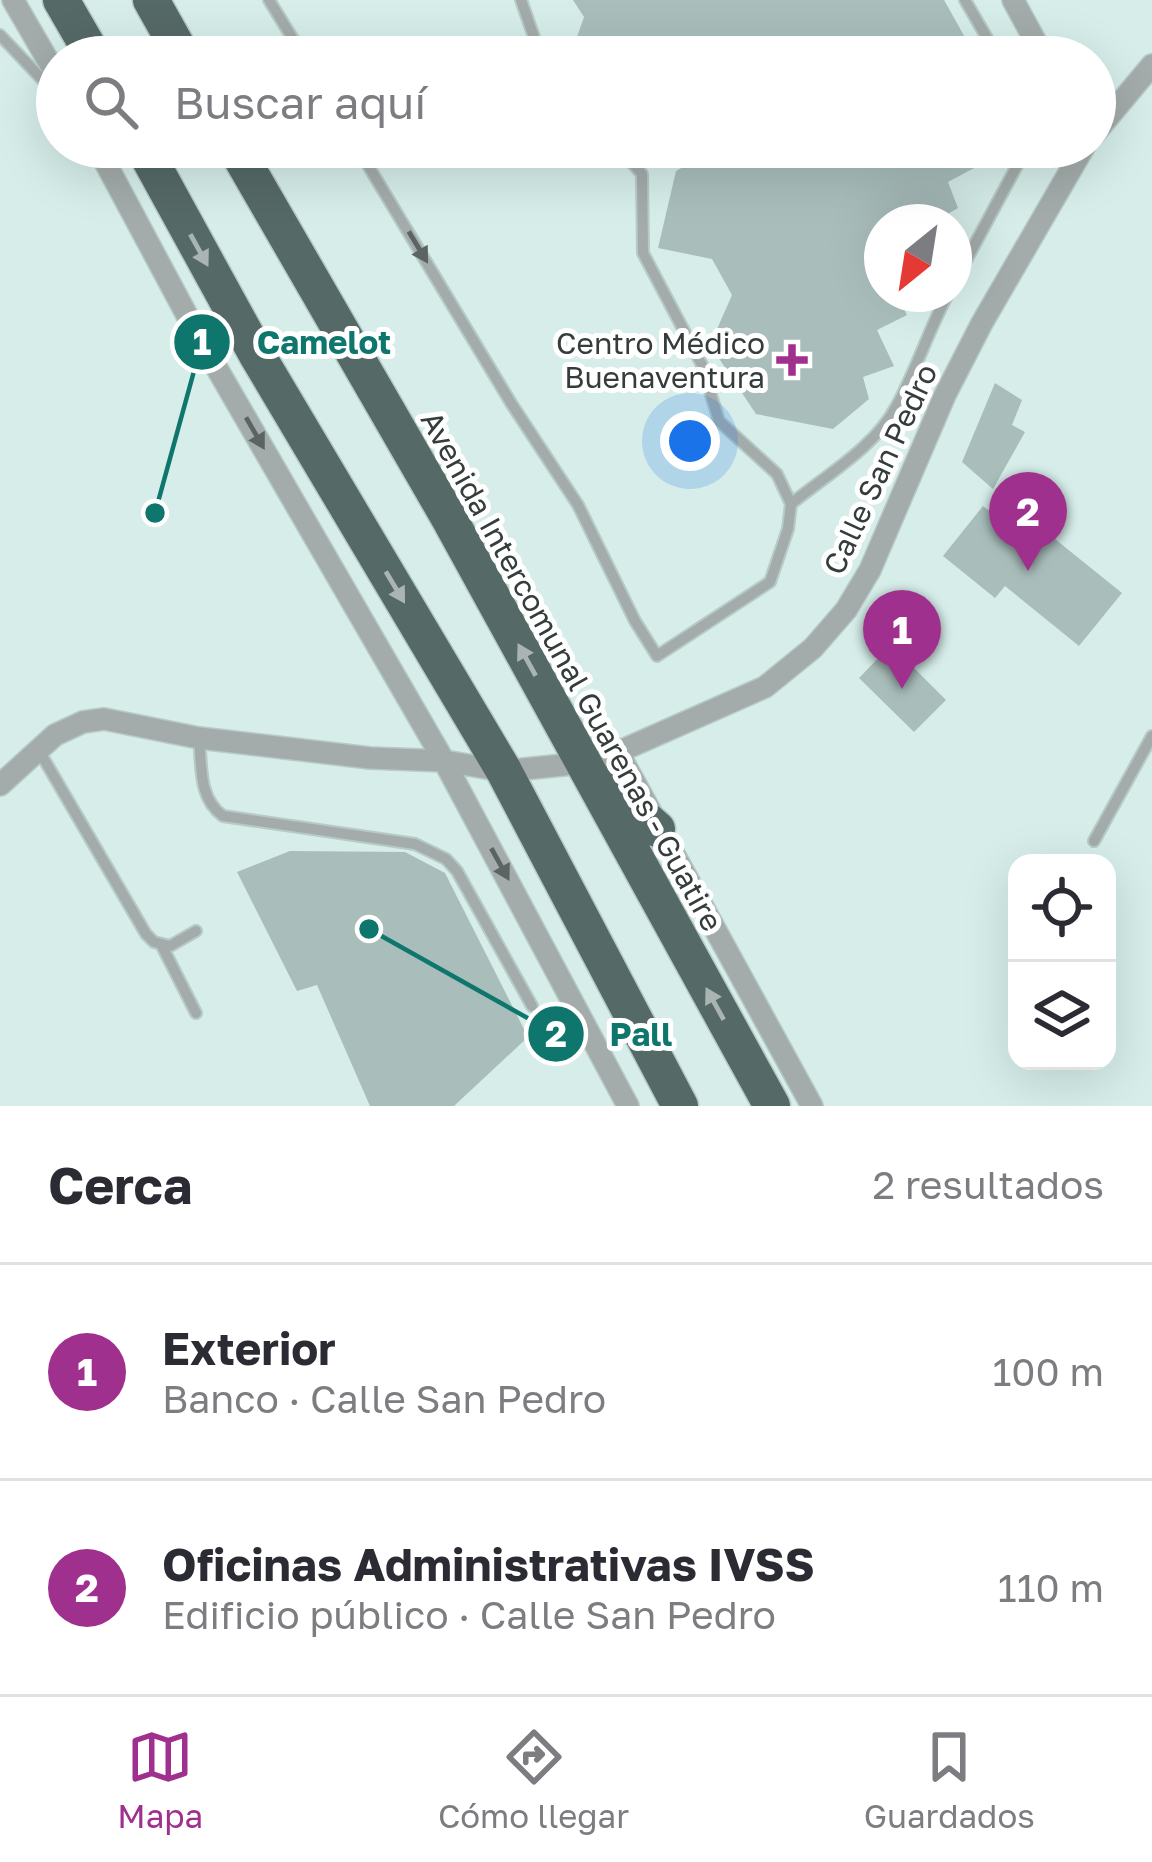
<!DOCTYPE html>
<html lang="es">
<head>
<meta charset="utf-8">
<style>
  body { margin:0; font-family:"Golos Text",sans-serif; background:#f7f7f7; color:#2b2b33 }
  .controls { position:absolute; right:36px; bottom:36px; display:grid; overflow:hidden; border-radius:24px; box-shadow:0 12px 48px #0002 }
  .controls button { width:108px; height:108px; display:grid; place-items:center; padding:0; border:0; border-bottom:3px solid #e1e1e2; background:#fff; color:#2b2b33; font:60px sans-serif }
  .compass { position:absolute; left:864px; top:204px; width:108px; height:108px; border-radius:50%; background:#fff; box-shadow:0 12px 48px #0002; rotate:210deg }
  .you { position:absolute; left:690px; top:441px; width:42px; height:42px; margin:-30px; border:9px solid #fff; border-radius:50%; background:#1a73e8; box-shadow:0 0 0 18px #1a73e833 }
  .badge { display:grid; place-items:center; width:78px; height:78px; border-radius:50%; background:#a0308d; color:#fff; font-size:39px; font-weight:700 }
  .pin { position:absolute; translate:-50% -99px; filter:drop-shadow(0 3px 6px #0008) }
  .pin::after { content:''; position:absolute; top:63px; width:42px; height:36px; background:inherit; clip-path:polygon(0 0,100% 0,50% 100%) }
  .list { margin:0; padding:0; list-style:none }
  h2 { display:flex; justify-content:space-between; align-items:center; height:156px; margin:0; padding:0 48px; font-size:51px }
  h2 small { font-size:39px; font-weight:400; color:#7c7c81 }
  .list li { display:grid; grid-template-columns:78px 1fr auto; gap:36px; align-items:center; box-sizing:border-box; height:216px; padding:0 48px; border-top:3px solid #e1e1e2 }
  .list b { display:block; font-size:45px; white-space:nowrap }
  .list p { margin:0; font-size:39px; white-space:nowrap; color:#7c7c81 }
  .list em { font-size:39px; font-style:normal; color:#7c7c81 }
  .icon { flex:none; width:66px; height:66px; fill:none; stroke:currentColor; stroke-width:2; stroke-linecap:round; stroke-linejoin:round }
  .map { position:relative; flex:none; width:1152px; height:1106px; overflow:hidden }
  .search { position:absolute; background:#fff; box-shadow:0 12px 48px #0002; left:36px; right:36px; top:36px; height:132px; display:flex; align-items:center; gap:30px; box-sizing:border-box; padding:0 42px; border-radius:66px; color:#7c7c81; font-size:45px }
  .sheet { height:588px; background:#fff }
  nav { display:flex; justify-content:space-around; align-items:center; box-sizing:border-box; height:168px; border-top:3px solid #e1e1e2; background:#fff; font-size:33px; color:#7c7c81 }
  nav a { display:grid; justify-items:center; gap:6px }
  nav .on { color:#a0308d }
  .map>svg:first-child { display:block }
  .building { fill:#a9bebb }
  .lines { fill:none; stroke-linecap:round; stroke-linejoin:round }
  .lane-casing { stroke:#b6cac6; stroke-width:14 }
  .street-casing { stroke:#b6cac6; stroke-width:24 }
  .highway-casing { stroke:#b6cac6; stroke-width:39 }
  .lane { stroke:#a3acaa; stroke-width:10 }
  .street { stroke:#a3acaa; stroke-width:21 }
  .highway { stroke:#556966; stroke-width:36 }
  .oneway { fill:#5b6462 }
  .oneway2 { fill:#aab4b2 }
  .poi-dot { fill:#a0308d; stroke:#fff; stroke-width:4.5 }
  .labels { text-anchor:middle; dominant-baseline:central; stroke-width:10; stroke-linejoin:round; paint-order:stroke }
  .poi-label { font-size:30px; fill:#343d3c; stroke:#fff; text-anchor:end }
  .street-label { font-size:30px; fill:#343d3c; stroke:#fff }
  .leader { fill:none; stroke:#0f766e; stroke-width:4.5 }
  .callout-dot { fill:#0f766e; stroke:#fff; stroke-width:4.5 }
  .mark-label { font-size:36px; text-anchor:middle; font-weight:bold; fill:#fff }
  .callout-label { font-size:33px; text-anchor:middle; font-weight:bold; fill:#0f766e; stroke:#fff; stroke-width:10; stroke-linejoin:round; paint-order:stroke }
</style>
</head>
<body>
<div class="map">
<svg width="1152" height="1106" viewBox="0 0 1152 1106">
  <rect width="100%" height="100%" fill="#d6ede9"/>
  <!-- building -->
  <path class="building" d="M573,0H944L976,57H586L577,37L584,17Z
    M718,147H969L978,166L948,182L958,208L934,222H882V294H911L900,301L907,315L877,330L894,366L863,377L869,399L833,429L756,414L710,345L732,295L712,259L658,248L676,171Z
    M995,383L1022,400L1012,425L1025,432L993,489L962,462Z
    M1004,498L1122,593L1079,646L1005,586L995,598L943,556L983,506L992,513Z
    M891,645L946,700L914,732L859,678Z
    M290,851L405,852L445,873L528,1037L454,1106H370L317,985L297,991L237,872Z"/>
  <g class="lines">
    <!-- lane casing -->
    <g class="lane-casing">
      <path id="lane" d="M269,0L304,57
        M521,0L541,57
        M965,0L998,57
        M0,35L57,95
        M357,147L511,403L578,505L635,621L657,656L770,582L788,529L791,504L777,474L719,421L702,365L643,253L642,174L618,147
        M954,283L1027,147
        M791,504C825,476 875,447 896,407C916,371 928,331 948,294
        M199,738C202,766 198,798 223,816L415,844L446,859L457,871L532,1006
        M38,749L146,934L154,942L170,946L196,931
        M1094,841L1152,736
        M162,946L196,1013"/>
    </g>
    <!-- street casing -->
    <g class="street-casing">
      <path id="street" d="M13,0L57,76
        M1013,0L1044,57
        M1095,133L1152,65
        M97,147L197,334L444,761L628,1106
        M618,752L812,1106
        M0,785L55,735L83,722L104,719L199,738L370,758L444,761L504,771L583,763L618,752L765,687L813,648L846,610L870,570L945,395L982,323L1084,147"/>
    </g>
    <!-- highway casing -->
    <g class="highway-casing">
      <path id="highway" d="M61,0L94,57
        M151,0L183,57
        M143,147L257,355L504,771L680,1106
        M235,147L449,518L772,1106
        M605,784L657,829"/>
    </g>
    <!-- lane -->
    <use href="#lane" class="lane"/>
    <!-- street -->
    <use href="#street" class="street"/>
    <!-- highway -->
    <use href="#highway" class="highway"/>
  </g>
  <!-- one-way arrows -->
  <defs><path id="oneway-solid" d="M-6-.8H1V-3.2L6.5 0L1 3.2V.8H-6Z" transform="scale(3)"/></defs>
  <g class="oneway">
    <use href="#oneway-solid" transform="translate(418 247) rotate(59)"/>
    <use href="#oneway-solid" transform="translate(255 433) rotate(60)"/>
    <use href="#oneway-solid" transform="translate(500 864) rotate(61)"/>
  </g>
  <g class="oneway2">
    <use href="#oneway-solid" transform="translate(199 250) rotate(61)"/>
    <use href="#oneway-solid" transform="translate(395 587) rotate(59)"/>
    <use href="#oneway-solid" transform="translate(527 660) rotate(-119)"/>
    <use href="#oneway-solid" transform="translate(715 1004) rotate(-119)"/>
  </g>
  <!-- markers -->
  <path class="poi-dot" d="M786 342h12v12h12v12h-12v12h-12v-12h-12v-12h12z"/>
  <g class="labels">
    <!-- poi labels -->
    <g class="poi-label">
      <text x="765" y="343">Centro Médico<tspan x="765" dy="34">Buenaventura</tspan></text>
    </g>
    <!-- street labels -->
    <g class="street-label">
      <text transform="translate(880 469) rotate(-65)">Calle San Pedro</text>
      <text transform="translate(572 671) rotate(61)">Avenida Intercomunal Guarenas - Guatire</text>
    </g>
  </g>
  <!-- callouts -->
  <path class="leader" d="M155 513L202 342M369 929L556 1034"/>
  <g class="callout-dot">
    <circle cx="155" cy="513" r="12"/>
    <circle cx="369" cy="929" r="12"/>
    <circle cx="202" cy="342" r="30"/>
    <circle cx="556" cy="1034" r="30"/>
  </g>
  <g class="mark-label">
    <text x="202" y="355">1</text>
    <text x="556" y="1047">2</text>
  </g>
  <g class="callout-label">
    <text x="324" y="354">Camelot</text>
    <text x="641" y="1046">Pall</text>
  </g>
</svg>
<div class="controls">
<button><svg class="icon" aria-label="locate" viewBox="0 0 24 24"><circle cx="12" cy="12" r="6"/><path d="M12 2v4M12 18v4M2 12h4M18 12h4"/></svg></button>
<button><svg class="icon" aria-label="layers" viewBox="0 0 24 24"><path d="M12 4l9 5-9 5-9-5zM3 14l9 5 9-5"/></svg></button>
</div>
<svg class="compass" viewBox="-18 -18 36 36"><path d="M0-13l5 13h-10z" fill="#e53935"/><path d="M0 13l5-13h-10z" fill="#7c7c81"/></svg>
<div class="you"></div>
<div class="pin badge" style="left:902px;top:689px">1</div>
<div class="pin badge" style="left:1028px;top:571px">2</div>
<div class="search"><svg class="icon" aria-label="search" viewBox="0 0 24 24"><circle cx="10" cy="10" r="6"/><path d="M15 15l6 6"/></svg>Buscar aquí</div>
</div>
<section class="sheet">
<h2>Cerca<small>2 resultados</small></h2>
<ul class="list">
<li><span class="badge">1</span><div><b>Exterior</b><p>Banco · Calle San Pedro</p></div><em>100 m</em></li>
<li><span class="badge">2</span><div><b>Oficinas Administrativas IVSS</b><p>Edificio público · Calle San Pedro</p></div><em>110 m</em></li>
</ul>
</section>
<nav>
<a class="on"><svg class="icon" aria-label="map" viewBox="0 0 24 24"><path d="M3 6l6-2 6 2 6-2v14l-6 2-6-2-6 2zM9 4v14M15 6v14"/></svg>Mapa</a>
<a><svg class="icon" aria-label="directions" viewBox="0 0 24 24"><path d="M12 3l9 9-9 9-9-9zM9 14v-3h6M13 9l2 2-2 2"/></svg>Cómo llegar</a>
<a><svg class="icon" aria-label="saved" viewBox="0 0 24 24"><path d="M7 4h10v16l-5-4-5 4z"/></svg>Guardados</a>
</nav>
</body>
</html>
